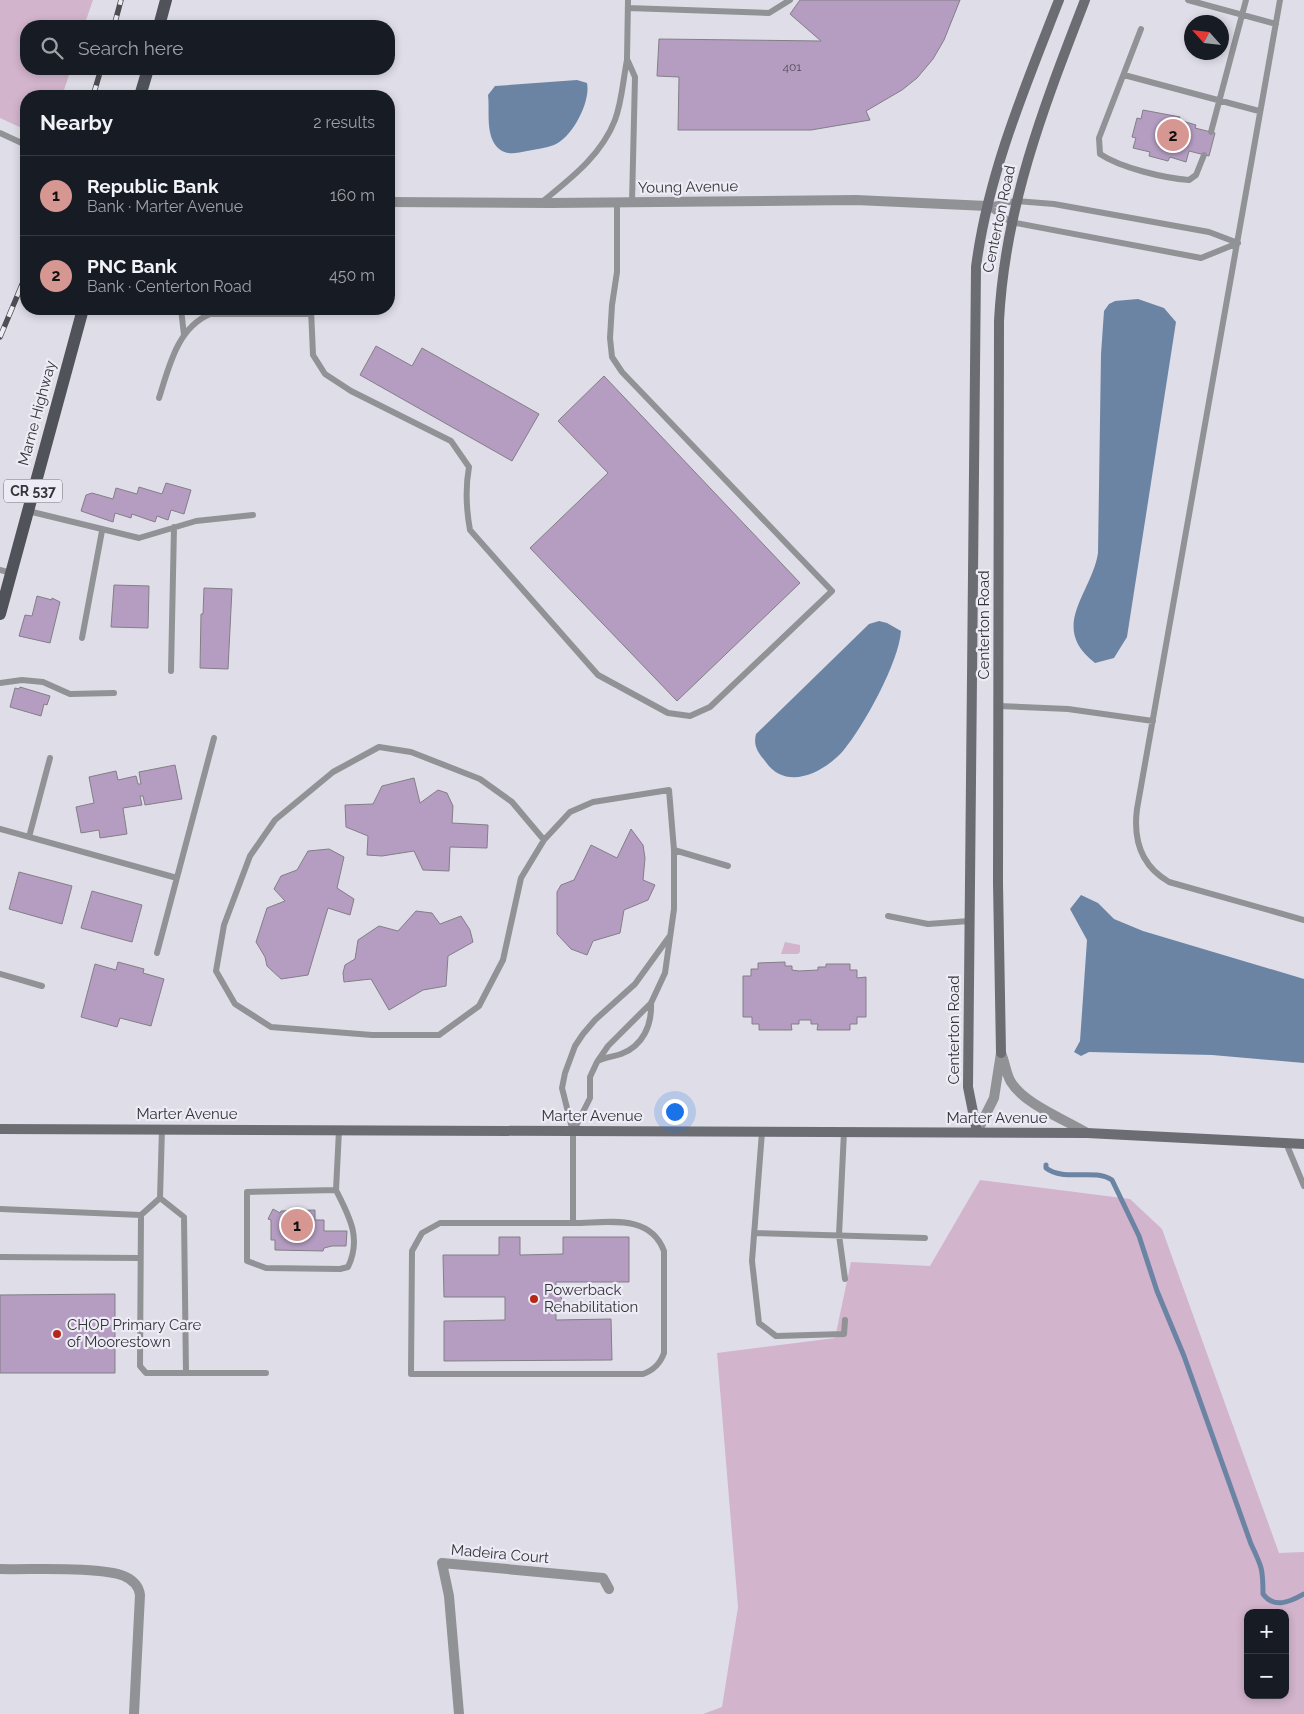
<!DOCTYPE html>
<html lang="en">
<head>
<meta charset="utf-8">
<style>
  body { margin:0; font-family:Raleway,sans-serif; background:#20242c; color:#f1f3f6 }
  .controls { position:absolute; right:15px; bottom:15px; display:grid; overflow:hidden; border-radius:10px; box-shadow:0 2px 8px #0003 }
  .controls button { width:45px; height:45px; display:grid; place-items:center; padding:0; border:0; border-bottom:1px solid #363941; background:#171b24; color:#f1f3f6; font:25px sans-serif }
  .compass { position:absolute; left:1184px; top:15px; width:45px; height:45px; border-radius:50%; background:#171b24; box-shadow:0 2px 8px #0003; rotate:297deg }
  .you { position:absolute; left:674px; top:1111px; width:18px; height:18px; margin:-12px; border:4px solid #fff; border-radius:50%; background:#1a73e8; box-shadow:0 0 0 8px #1a73e833 }
  .badge { display:grid; place-items:center; width:32px; height:32px; border-radius:50%; background:#d69792; color:#111; font-size:16px; font-weight:700 }
  .pin { position:absolute; translate:-50% -50%; border:2px solid #fff; box-shadow:0 1px 5px #0006 }
  .list { margin:0; padding:0; list-style:none }
  h2 { display:flex; justify-content:space-between; align-items:center; height:65px; margin:0; padding:0 20px; font-size:21px }
  h2 small { font-size:16px; font-weight:400; color:#9ea1a6 }
  .list li { display:grid; grid-template-columns:32px 1fr auto; gap:15px; align-items:center; box-sizing:border-box; height:80px; padding:0 20px; border-top:1px solid #363941 }
  .list b { display:block; font-size:19px; white-space:nowrap }
  .list p { margin:0; font-size:16px; white-space:nowrap; color:#9ea1a6 }
  .list em { font-size:16px; font-style:normal; color:#9ea1a6 }
  .icon { flex:none; width:28px; height:28px; fill:none; stroke:currentColor; stroke-width:2; stroke-linecap:round; stroke-linejoin:round }
  .map { position:relative; flex:none; width:1304px; height:1714px; overflow:hidden }
  .search { position:absolute; background:#171b24; box-shadow:0 2px 8px #0003; left:20px; top:20px; width:375px; height:55px; display:flex; align-items:center; gap:12px; box-sizing:border-box; padding:0 18px; border-radius:20px; color:#9ea1a6; font-size:19px }
  .panel { position:absolute; background:#171b24; box-shadow:0 2px 8px #0003; left:20px; top:90px; width:375px; height:225px; border-radius:20px }
  .map>svg:first-child { display:block }
  .green { fill:#d2b4cd; fill-rule:evenodd }
  .water { fill:#6c84a4 }
  .lines { fill:none; stroke-linecap:round; stroke-linejoin:round }
  .stream { stroke:#6c84a4; stroke-width:5 }
  .building { fill:#b49dc1; stroke:#837e87 }
  .service { stroke:#919296; stroke-width:6 }
  .minor { stroke:#919296; stroke-width:10 }
  .tertiary { stroke:#919296; stroke-width:10 }
  .secondary { stroke:#6c6d73; stroke-width:10 }
  .primary { stroke:#51535b; stroke-width:12 }
  .rail-casing { stroke:#4e4d52; stroke-width:5.5 }
  .rail { stroke:#edebf5; stroke-width:4; stroke-dasharray:11; stroke-linecap:butt }
  .poi-dot { fill:#b52717; stroke:#edebf5; stroke-width:2 }
  .labels { text-anchor:middle; dominant-baseline:central; stroke-width:4.5; stroke-linejoin:round; paint-order:stroke }
  .number-label { font-size:12px; fill:#554e5a }
  .shield { fill:#edebf5; stroke:#6c6b71; stroke-width:1 }
  .shield-label { font-size:14px; font-weight:bold; fill:#353438 }
  .street-label { font-size:15px; fill:#353438; stroke:#edebf5 }
  .poi-label { font-size:15px; fill:#353438; stroke:#edebf5; text-anchor:start }
</style>
</head>
<body>
<div class="map">
<svg width="1304" height="1714" viewBox="0 0 1304 1714">
  <rect width="100%" height="100%" fill="#dfdee8"/>
  <!-- green -->
  <path class="green" d="M0,0H93L84,26H26V69H71L62,96H26V130L0,118Z
    M785,942L800,945V952L798,954H781Z
    M980,1180L1130,1199L1162,1229L1279,1553L1304,1552V1714H703L722,1707L738,1607L717,1353L835,1338L851,1262L930,1266ZM1248,1613H1285V1695H1248Z"/>
  <!-- water -->
  <path class="water" d="M577,80L587,83C591,102 572,138 554,145C546,148 536,149 527,151C517,153 506,156 498,148C485,135 490,112 488,95L495,86Z
    M1138,299L1164,308L1176,322L1127,637L1114,658L1095,663C1048,627 1092,593 1098,553L1101,354L1104,311L1109,304L1115,301Z
    M879,621L887,623L901,631C899,662 864,726 843,751C823,773 786,792 765,761C758,752 753,746 756,734L869,624Z
    M1081,895L1098,903L1114,919L1143,931L1304,979V1063L1212,1055L1089,1052L1081,1056L1074,1052L1080,1041L1087,940L1070,909Z"/>
  <g class="lines">
    <!-- stream -->
    <path class="stream" d="M1046,1165V1168C1064,1182 1094,1168 1112,1180L1139,1236L1157,1291L1184,1356L1251,1544C1262,1567 1263,1569 1263,1594C1274,1609 1290,1602 1304,1594"/>
  </g>
  <!-- building -->
  <path class="building" d="M800,0H960L944,40L933,59L917,78L902,90L866,111L870,120L811,130H678L679,77L657,76L659,39L821,41L790,14Z
    M1143,110L1180,117L1179,120L1196,125L1195,128L1215,133L1209,156L1189,151L1186,162L1170,157L1168,161L1149,156L1150,152L1133,148L1136,138L1132,137L1137,118L1141,119Z
    M376,346L412,366L422,348L539,414L512,461L360,375Z
    M604,376L800,583L677,701L530,548L608,473L558,421Z
    M166,483L191,490L184,514L171,510L168,520L157,516L155,522L132,514L131,518L115,513L113,522L81,511L86,495L92,493L113,499L116,488L137,494L139,487L162,494Z
    M114,585L149,586L148,628L111,627Z
    M204,588L232,589L228,669L200,668L201,614H203Z
    M37,596L52,600V598L60,602L50,643L19,636L25,615L32,616Z
    M20,687L50,696L47,705L44,704L41,716L10,707L15,688L19,689Z
    M175,765L182,799L145,805L143,796H140L142,805L123,808L127,834L100,838L99,830L81,833L76,807L94,803L89,777L116,771L118,780L136,776L138,784H141L139,772Z
    M414,778L420,803L438,790L447,793L453,806L452,823L488,825L487,848L450,847L449,871L423,870L414,851L382,856L367,855L368,836L346,827L345,805L373,804L382,786Z
    M631,829L643,845L645,858L643,880L655,885L648,900L624,910L620,933L593,941L587,955L571,949L557,934V892L561,885L574,880L591,845L617,858Z
    M329,849L344,857L337,888L354,899L350,915L328,908L308,975L281,979L267,966L265,957L256,942L267,908L285,901L274,889L281,876L297,870L308,851Z
    M19,872L72,886L62,924L9,909Z
    M92,891L142,905L132,942L81,928Z
    M416,911L432,913L440,924L461,916L470,930L473,942L448,956L446,986L423,990L389,1010L371,979L344,982L343,973L345,965L355,959L358,940L379,926L398,931Z
    M118,962L144,969L143,973L164,979L151,1026L120,1018L117,1027L81,1017L95,964L116,970Z
    M785,962V966H792V970L799,971L818,970V967H826V964H850V970H857V978L866,977V1017H857V1024H850V1030H817L818,1024H811V1020H799V1024H791L792,1030H759V1024H752V1017H743V976H751V969H758V963Z
    M273,1209L280,1213L281,1211L315,1210V1220H324V1231H347L346,1246H332L324,1248L323,1251L275,1250V1240H271V1220L268,1219Z
    M499,1237H520V1255L563,1254V1237H629V1282H556V1295L561,1297L563,1302L561,1306L556,1307V1320L611,1319L612,1360L444,1361V1321L505,1320V1297H444L443,1255H499Z
    M115,1294V1373H0V1295Z"/>
  <g class="lines">
    <!-- service -->
    <path class="service" d="M628,0L627,59L635,77L632,202
      M1188,0L1276,24
      M1280,0L1137,809C1133,840 1141,866 1169,882L1304,920
      M628,8L769,13L790,0
      M1141,29L1099,138L1100,154C1121,168 1164,178 1189,180L1196,175L1204,155
      M1124,75L1259,111
      M1211,132L1246,0
      M0,133L26,145
      M542,202C570,179 601,156 615,120C622,101 623,80 627,60
      M987,206L1011,222L1201,258L1238,243
      M987,206L1016,201L1054,204L1209,232L1238,243
      M181,309L184,335
      M311,309L313,355L325,374L351,391L451,441L469,467C465,489 466,508 470,530L598,675L668,713L690,716L710,707L832,591L622,372L612,357L610,338L612,305L617,272V202
      M159,398C169,367 177,328 210,314H311
      M28,511L139,538L196,521L253,515
      M0,570L11,573
      M82,638L102,531
      M171,671L174,527
      M0,683L22,680L43,682L70,694L114,693
      M998,706L1068,709L1153,721
      M0,829L177,878
      M29,837L50,758
      M544,840L512,802L480,779L411,752L379,747L333,772L275,820L250,856L224,925L216,971L235,1004L271,1027L372,1035H439L479,1006L503,960L521,878L544,840L570,812L593,802L669,790L674,850
      M888,916L928,924L969,921
      M157,953L214,738
      M0,974L42,986
      M598,1061C605,1057 613,1057 621,1054C643,1046 652,1025 651,1003
      M162,1128L160,1198L141,1215L140,1366L146,1373H266
      M573,1132L590,1098V1077L597,1062L608,1046L651,1003L665,973L674,909V850L728,866
      M762,1132L752,1261L759,1323L776,1336L844,1334L845,1320
      M844,1132L839,1235L845,1279
      M1286,1143L1304,1186
      M336,1190C349,1216 362,1238 348,1267L340,1269L266,1268L247,1261V1192L336,1190L339,1130
      M160,1198L184,1217L186,1373
      M0,1209L141,1215
      M573,1223H440L422,1233L412,1251L411,1374H643C654,1370 660,1364 664,1353V1251C650,1213 607,1223 573,1223V1132L562,1088L565,1073L575,1046L583,1034L595,1020L635,984L669,937
      M755,1233L925,1238
      M0,1257L140,1258"/>
    <!-- minor -->
    <path class="minor" d="M0,1569C29,1570 100,1566 124,1576C133,1580 139,1586 140,1595L134,1714
      M459,1714L449,1596L442,1563L603,1578L609,1589"/>
    <!-- tertiary -->
    <path class="tertiary" d="M389,202L551,203L856,200L987,206
      M1001,1053C1005,1062 1006,1074 1011,1082C1024,1104 1066,1120 1087,1133
      M977,1132L994,1098L1001,1053"/>
    <!-- secondary -->
    <path class="secondary" d="M1001,1053L998,883L999,321C1005,205 1044,106 1085,0
      M0,1129L1087,1133L1304,1144
      M977,1132L968,1087L976,267C988,174 1025,87 1059,0"/>
    <!-- primary -->
    <path class="primary" d="M159,26L166,0
      M140,96L148,69
      M0,614L83,309"/>
    <!-- rail casing -->
    <g class="rail-casing">
      <path id="rail" d="M114,26L121,0
        M93,96L101,69
        M0,337L26,275"/>
    </g>
    <!-- rail -->
    <use href="#rail" class="rail"/>
  </g>
  <!-- markers -->
  <g class="poi-dot">
    <circle cx="534" cy="1299" r="5"/>
    <circle cx="57" cy="1334" r="5"/>
  </g>
  <g class="labels">
    <!-- number labels -->
    <g class="number-label">
      <text x="792" y="67">401</text>
    </g>
    <!-- shield labels -->
    <rect class="shield" x="4" y="479.5" width="58" height="23" rx="4"/>
    <g class="shield-label">
      <text x="33" y="491">CR 537</text>
    </g>
    <!-- street labels -->
    <g class="street-label">
      <text transform="translate(688 187) rotate(-1)">Young Avenue</text>
      <text transform="translate(999 219) rotate(-78)">Centerton Road</text>
      <text transform="translate(37 413) rotate(-75)">Marne Highway</text>
      <text transform="translate(984 625) rotate(-90)">Centerton Road</text>
      <text transform="translate(954 1030) rotate(-90)">Centerton Road</text>
      <text x="187" y="1114">Marter Avenue</text>
      <text x="592" y="1116">Marter Avenue</text>
      <text x="997" y="1118">Marter Avenue</text>
      <text transform="translate(500 1554) rotate(5)">Madeira Court</text>
    </g>
    <!-- poi labels -->
    <g class="poi-label">
      <text x="544" y="1290">Powerback<tspan x="544" dy="17">Rehabilitation</tspan></text>
      <text x="67" y="1325">CHOP Primary Care<tspan x="67" dy="17">of Moorestown</tspan></text>
    </g>
  </g>
</svg>
<div class="controls">
<button>+</button>
<button>−</button>
</div>
<svg class="compass" viewBox="-18 -18 36 36"><path d="M0-13l5 13h-10z" fill="#e53935"/><path d="M0 13l5-13h-10z" fill="#9ea1a6"/></svg>
<div class="you"></div>
<div class="pin badge" style="left:297px;top:1225px">1</div>
<div class="pin badge" style="left:1173px;top:135px">2</div>
<div class="search"><svg class="icon" aria-label="search" viewBox="0 0 24 24"><circle cx="10" cy="10" r="6"/><path d="M15 15l6 6"/></svg>Search here</div>
<section class="panel">
<h2>Nearby<small>2 results</small></h2>
<ul class="list">
<li><span class="badge">1</span><div><b>Republic Bank</b><p>Bank · Marter Avenue</p></div><em>160 m</em></li>
<li><span class="badge">2</span><div><b>PNC Bank</b><p>Bank · Centerton Road</p></div><em>450 m</em></li>
</ul>
</section>
</div>
</body>
</html>
